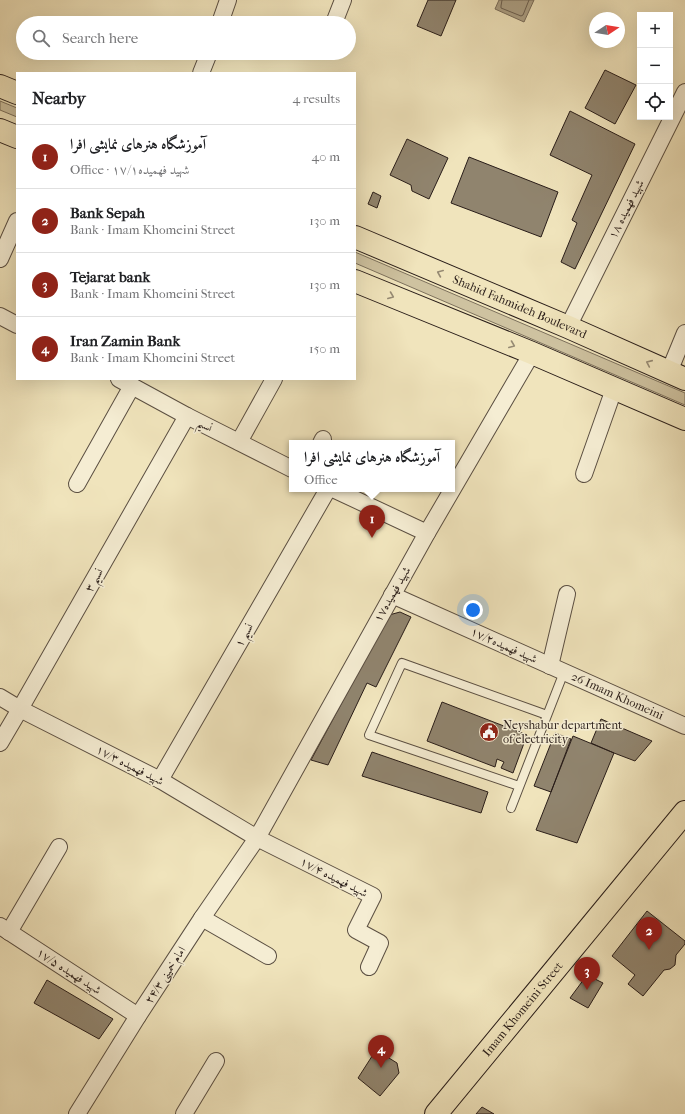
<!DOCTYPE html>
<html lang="en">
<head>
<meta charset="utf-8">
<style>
  body { margin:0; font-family:"IM FELL French Canon",Amiri,serif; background:#f2f2f2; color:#202124 }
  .controls { position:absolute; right:12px; top:12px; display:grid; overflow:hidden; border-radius:0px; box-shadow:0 4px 16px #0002 }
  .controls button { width:36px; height:36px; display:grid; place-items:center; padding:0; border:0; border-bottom:1px solid #e0e0e0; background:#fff; color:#202124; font:20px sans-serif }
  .compass { position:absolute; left:589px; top:12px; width:36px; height:36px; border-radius:50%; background:#fff; box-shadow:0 4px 16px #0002; rotate:78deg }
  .you { position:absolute; left:473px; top:610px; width:14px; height:14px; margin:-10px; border:3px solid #fff; border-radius:50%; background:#1a73e8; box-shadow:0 0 0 6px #1a73e833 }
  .badge { display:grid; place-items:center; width:26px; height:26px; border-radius:50%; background:#8f2418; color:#fff; font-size:13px; font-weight:700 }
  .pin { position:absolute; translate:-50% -33px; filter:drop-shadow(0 1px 2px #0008) }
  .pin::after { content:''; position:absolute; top:21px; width:14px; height:12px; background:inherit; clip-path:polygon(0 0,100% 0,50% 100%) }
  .popup { position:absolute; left:289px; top:440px; width:166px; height:52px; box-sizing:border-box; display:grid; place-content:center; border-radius:0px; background:#fff; filter:drop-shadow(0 1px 3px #0005); font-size:13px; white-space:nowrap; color:#757577 }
  .popup b { font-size:15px; color:#202124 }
  .popup::after { content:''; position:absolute; left:50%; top:100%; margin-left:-8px; border:8px solid transparent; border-top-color:#fff }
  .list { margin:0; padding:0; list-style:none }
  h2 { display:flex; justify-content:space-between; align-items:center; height:52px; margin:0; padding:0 16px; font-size:17px }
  h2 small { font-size:13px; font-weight:400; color:#757577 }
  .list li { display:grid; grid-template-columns:26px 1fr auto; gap:12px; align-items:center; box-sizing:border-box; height:64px; padding:0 16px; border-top:1px solid #e0e0e0 }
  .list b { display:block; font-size:15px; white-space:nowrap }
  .list p { margin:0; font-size:13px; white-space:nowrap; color:#757577 }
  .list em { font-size:13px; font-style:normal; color:#757577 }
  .icon { flex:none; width:22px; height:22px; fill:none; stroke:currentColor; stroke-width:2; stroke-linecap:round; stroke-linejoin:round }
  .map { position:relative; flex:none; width:685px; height:1114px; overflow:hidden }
  .search { position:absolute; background:#fff; box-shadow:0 4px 16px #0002; left:16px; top:16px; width:340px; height:44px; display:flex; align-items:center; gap:10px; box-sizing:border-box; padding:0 14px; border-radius:22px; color:#757577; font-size:15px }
  .panel { position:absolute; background:#fff; box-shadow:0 4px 16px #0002; left:16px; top:72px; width:340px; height:308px; border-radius:0px }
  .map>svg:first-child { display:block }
  .green { fill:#cec2a0; stroke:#7c705c }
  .water { fill:#aca085; stroke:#786c5a }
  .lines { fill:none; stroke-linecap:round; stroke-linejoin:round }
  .shore { stroke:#6a5e4f; stroke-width:1 }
  .building { fill:#90846e; stroke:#291d19 }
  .service-casing { stroke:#5b4f42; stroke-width:10 }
  .minor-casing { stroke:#5b4f42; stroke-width:18 }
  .primary-casing { stroke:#291d19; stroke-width:24 }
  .service { stroke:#f5edd3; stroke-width:8 }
  .minor { stroke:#f5edd3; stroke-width:16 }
  .primary { stroke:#f0e4bc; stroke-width:22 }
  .oneway { stroke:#968a73 }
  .labels { text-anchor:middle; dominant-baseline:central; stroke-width:3; stroke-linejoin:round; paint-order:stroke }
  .street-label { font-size:12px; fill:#291d19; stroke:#f5edd3 }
  .poi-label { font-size:12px; fill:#291d19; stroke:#f5edd3; text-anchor:start }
</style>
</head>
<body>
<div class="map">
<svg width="685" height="1114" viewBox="0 0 685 1114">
  <rect width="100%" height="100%" fill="#f0e4bc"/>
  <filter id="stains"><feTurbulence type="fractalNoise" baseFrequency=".005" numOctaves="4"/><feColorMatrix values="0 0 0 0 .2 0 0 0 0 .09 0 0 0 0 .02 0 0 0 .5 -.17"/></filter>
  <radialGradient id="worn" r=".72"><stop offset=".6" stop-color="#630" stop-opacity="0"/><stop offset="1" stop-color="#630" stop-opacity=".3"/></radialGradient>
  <!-- green -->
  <path class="green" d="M0,101L17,108V117L0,110Z
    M355,252L685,393V405L355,263Z"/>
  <!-- water -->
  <path class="water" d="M499,0H534L524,22L495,9Z"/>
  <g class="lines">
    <!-- shore -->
    <path class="shore" d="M502,0L501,6V8L521,16L523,15L529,0"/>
  </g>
  <!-- building -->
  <path class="building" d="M428,0H456L441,36L417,26Z
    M605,70L636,85L615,124L585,108Z
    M570,111L635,144L575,269L561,262L577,223L572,220L592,175L550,155Z
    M407,139L448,158L429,199L412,191L411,185L390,175Z
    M469,157L558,192L541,237L451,203Z
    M373,192L381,196L377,208L368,204Z
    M400,612L411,617L376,687L367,683L328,765L311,760L389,615Z
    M442,702L527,735L513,773L501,768L504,762L497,759L495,767L427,741Z
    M601,719L652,741L635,761L614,753L591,743Z
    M555,733L571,739L551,792L534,786Z
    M573,736L614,753L577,843L536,830Z
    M372,752L488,792L481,813L362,776Z
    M647,911L685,941V944L676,955L675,965L670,969L664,970L643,996L628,984L635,975L612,956Z
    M587,975L603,983L588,1008L570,998Z
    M47,980L113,1019L99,1039L34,1003Z
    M376,1050L397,1063L399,1073L380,1096L358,1078Z
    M482,1107L494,1114H476Z"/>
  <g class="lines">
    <!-- service casing -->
    <g class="service-casing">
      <path id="service" d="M519,786L369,735L402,663L547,715
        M511,808L564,672"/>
    </g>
    <!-- minor casing -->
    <g class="minor-casing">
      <g id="minor">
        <path d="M220,23L228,0"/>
        <path d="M334,23L343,0"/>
        <path d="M201,73L209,53"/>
        <path d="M0,259L17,221"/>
        <path d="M0,316L17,325"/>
        <path d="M568,327L685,92"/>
        <path d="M669,372L685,333"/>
        <path d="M119,379L187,416L292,469"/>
        <path d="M239,442L274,379"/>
        <path d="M321,443L323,439"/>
        <path d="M584,474L614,389"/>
        <path d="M77,484L132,386"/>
        <path d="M333,489L427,533"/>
        <path id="s1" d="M392,595L685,726"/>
        <path d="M550,666L567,594"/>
        <path d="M0,697L20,709L160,780L257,838L373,896L356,930L380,943L369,967"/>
        <path d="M0,743L20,709L187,416"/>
        <path d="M160,780L328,489"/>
        <path d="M202,918L268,956"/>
        <path d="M0,926L138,1016"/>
        <path d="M9,932L59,847"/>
        <path d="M77,1114L138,1016L202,918L257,838L427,533L532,353"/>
        <path d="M184,1114L216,1061"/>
      </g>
    </g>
    <!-- primary casing -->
    <g class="primary-casing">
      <g id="primary">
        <path d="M0,86L17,93"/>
        <path d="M0,130L17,137"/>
        <path id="s2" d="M355,237L568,327L685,379"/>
        <path d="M355,281L532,353L685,419"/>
        <path id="s3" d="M436,1114L685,812"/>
      </g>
    </g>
    <!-- service -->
    <use href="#service" class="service"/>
    <!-- minor -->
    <use href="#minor" class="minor"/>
    <!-- primary -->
    <use href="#primary" class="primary"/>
  </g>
  <!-- one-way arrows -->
  <defs><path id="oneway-chevron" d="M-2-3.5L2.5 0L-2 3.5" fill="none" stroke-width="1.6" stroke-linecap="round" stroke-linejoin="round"/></defs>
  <g class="oneway">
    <use href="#oneway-chevron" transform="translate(440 273) rotate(-157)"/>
    <use href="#oneway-chevron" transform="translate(391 296) rotate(22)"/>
    <use href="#oneway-chevron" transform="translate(512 345) rotate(22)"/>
    <use href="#oneway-chevron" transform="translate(649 363) rotate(-156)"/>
  </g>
  <!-- icons -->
  <defs>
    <g id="civic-disc" transform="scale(1)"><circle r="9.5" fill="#8f2418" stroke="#f5edd3"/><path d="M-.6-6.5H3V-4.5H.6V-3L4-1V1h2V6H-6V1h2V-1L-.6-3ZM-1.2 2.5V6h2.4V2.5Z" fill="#fff"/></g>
  </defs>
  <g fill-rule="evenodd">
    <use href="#civic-disc" x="489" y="732"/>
  </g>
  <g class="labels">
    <!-- street labels -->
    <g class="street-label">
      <text transform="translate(626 209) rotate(-63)">شهید فهمیده ۱۸</text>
      <text stroke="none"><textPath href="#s2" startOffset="179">Shahid Fahmideh Boulevard</textPath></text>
      <text transform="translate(205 425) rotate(27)">نسیم</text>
      <text transform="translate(94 580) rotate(-60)">نسیم ۳</text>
      <text transform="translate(392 594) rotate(-60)">شهید فهمیده۱۷</text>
      <text transform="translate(244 635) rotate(-60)">نسیم ۱</text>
      <text transform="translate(504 645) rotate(24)">شهید فهمیده۱۷/۲</text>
      <text stroke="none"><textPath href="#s1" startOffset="247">26 Imam Khomeini</textPath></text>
      <text transform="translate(130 765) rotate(27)">شهید فهمیده ۱۷/۳</text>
      <text transform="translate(334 877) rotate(27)">شهید فهمیده ۱۷/۴</text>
      <text transform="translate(69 971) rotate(33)">شهید فهمیده ۱۷/۵</text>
      <text transform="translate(165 975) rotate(-57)">امام خمینی ۲۴/۳</text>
      <text stroke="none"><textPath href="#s3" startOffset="136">Imam Khomeini Street</textPath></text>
    </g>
    <!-- poi labels -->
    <g class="poi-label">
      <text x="503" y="725">Neyshabur department<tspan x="503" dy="14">of electricity</tspan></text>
    </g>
  </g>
  <rect width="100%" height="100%" filter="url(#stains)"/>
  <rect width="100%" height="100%" fill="url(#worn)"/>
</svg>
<div class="controls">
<button>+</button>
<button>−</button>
<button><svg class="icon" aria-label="locate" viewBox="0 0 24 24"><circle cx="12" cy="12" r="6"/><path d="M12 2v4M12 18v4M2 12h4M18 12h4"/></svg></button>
</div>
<svg class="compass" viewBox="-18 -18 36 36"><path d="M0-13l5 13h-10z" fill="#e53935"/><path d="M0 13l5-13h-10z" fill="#757577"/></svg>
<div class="you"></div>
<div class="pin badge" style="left:372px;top:538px">1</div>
<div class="popup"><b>آموزشگاه هنرهای نمایشی افرا</b>Office</div>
<div class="pin badge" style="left:649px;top:950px">2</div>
<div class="pin badge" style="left:587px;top:990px">3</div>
<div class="pin badge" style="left:381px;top:1068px">4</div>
<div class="search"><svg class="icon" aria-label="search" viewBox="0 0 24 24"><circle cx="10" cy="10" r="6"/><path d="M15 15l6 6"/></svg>Search here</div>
<section class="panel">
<h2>Nearby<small>4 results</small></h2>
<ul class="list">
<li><span class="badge">1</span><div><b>آموزشگاه هنرهای نمایشی افرا</b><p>Office · شهید فهمیده۱۷/۱</p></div><em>40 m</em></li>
<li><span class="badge">2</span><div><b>Bank Sepah</b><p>Bank · Imam Khomeini Street</p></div><em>130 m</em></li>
<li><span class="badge">3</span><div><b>Tejarat bank</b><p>Bank · Imam Khomeini Street</p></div><em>130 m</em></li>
<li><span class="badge">4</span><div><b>Iran Zamin Bank</b><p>Bank · Imam Khomeini Street</p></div><em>150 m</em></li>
</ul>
</section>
</div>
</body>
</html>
